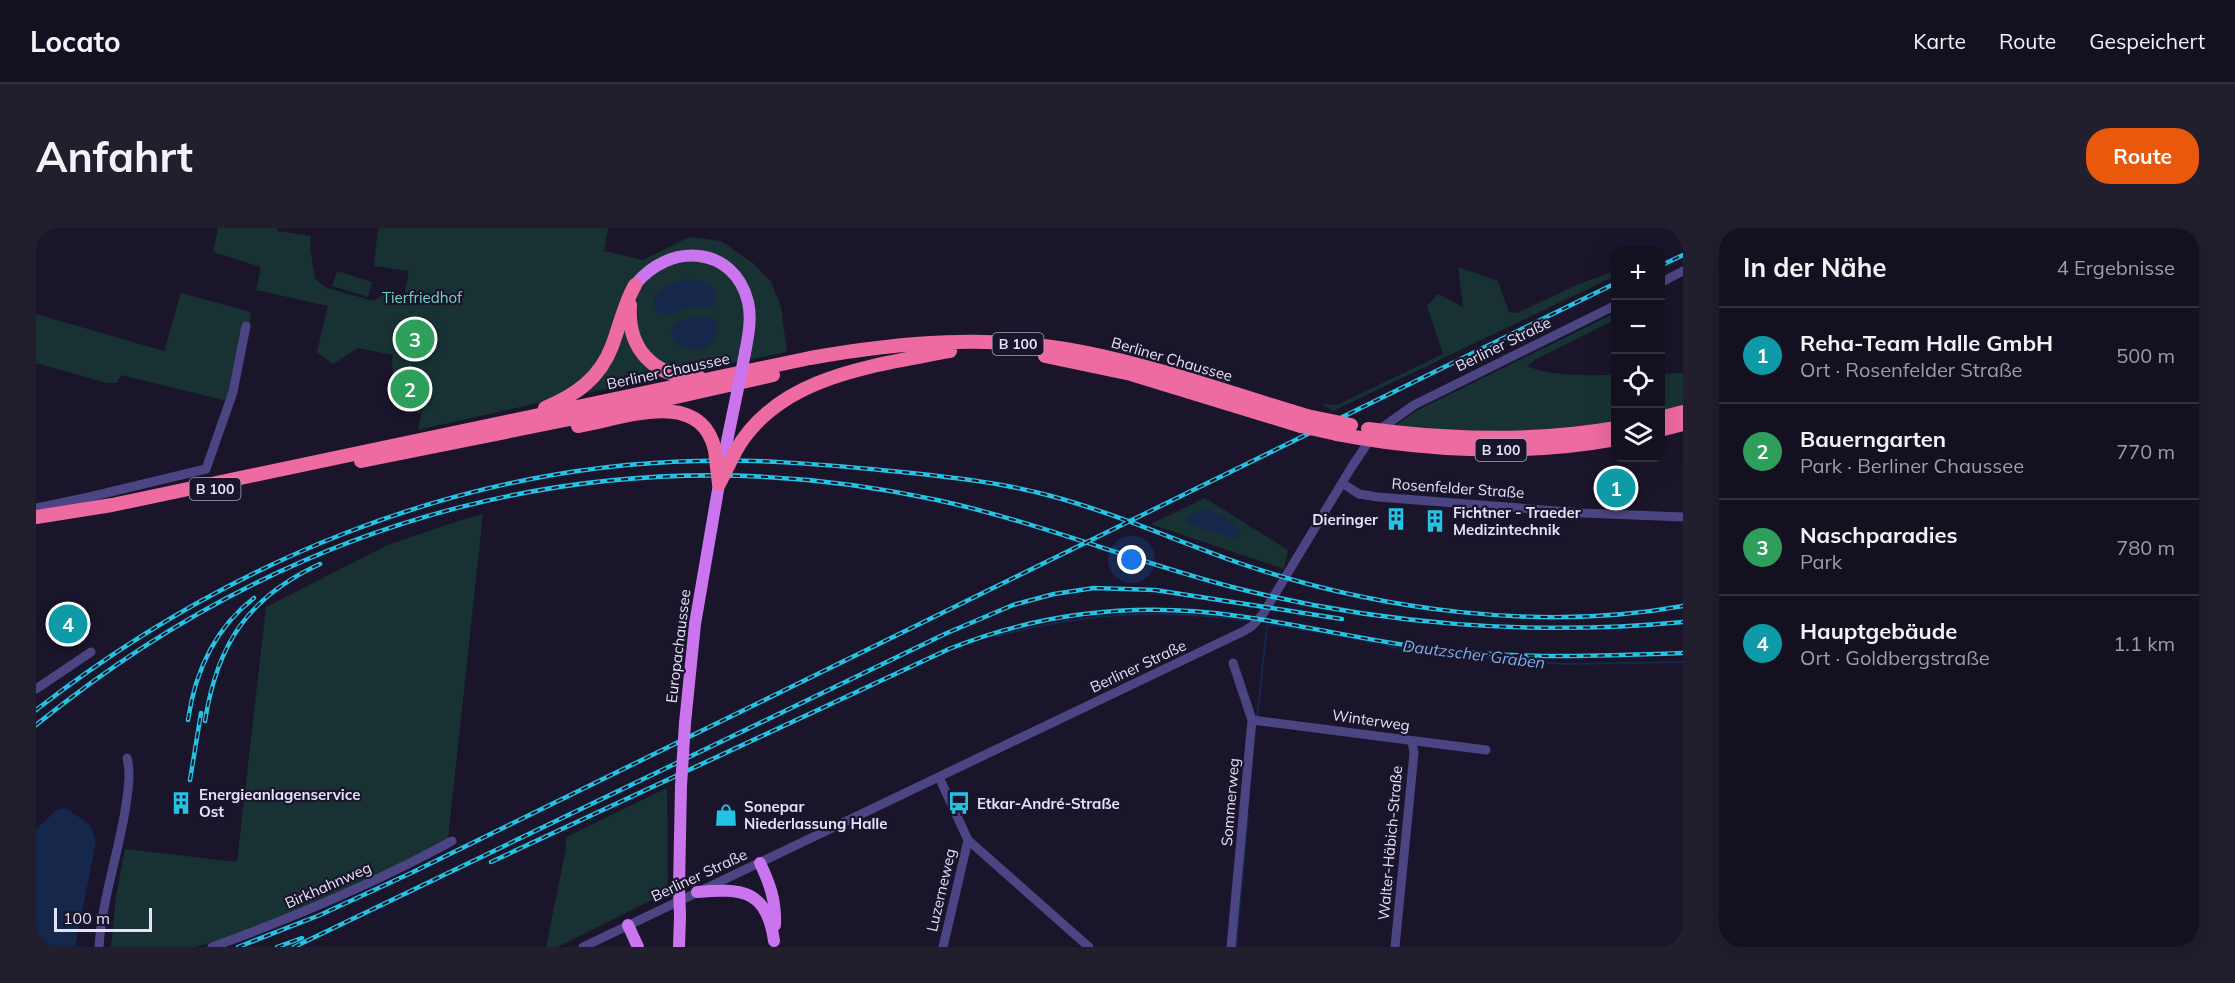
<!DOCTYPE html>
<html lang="de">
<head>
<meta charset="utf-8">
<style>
  body { margin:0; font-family:Mulish,sans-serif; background:#211e2d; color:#f1f3f6 }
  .controls { position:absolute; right:18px; top:18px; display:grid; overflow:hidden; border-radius:12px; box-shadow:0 6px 24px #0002 }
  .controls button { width:54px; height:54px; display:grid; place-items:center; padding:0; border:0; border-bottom:2px solid #33303e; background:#141020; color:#f1f3f6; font:30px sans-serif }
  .scale { position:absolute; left:18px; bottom:15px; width:98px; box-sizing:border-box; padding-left:6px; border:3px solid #e6e1fb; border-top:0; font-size:16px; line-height:21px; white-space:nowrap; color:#e6e1fb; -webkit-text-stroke:4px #1a152a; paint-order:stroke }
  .you { position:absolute; left:1096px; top:332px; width:21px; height:21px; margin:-15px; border:4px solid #fff; border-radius:50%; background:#1a73e8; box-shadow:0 0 0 9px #1a73e833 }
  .badge { display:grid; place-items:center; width:39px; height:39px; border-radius:50%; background:#ea580c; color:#fff; font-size:20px; font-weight:700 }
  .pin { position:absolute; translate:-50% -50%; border:3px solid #fff; box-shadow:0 2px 6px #0006 }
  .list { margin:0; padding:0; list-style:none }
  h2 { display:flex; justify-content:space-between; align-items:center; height:78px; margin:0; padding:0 24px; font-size:26px }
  h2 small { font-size:20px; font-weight:400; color:#9d9da5 }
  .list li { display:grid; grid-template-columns:39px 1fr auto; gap:18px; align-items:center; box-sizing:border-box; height:96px; padding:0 24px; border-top:2px solid #33303e }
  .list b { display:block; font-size:22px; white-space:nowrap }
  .list p { margin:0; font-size:20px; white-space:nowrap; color:#9d9da5 }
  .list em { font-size:20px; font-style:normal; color:#9d9da5 }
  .icon { flex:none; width:33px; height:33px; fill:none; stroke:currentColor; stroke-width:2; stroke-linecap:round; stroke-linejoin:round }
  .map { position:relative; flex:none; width:1647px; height:719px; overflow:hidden; border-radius:24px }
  header { display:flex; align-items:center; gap:36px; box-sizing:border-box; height:84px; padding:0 30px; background:#141020; border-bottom:2px solid #33303e }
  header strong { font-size:28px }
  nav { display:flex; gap:33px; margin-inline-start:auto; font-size:21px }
  .intro { display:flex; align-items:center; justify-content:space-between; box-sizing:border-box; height:144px; padding:0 36px }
  h1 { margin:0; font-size:42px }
  .button { padding:15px 27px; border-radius:24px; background:#ea580c; color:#fff; font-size:21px; font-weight:700 }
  main { display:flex; gap:36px; padding:0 36px }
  aside { flex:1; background:#141020; border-radius:24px; box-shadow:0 6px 24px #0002 }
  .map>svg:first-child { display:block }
  .green { fill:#183233 }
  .water { fill:#16274c }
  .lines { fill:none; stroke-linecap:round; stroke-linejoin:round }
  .stream { stroke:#16274c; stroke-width:2 }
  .minor { stroke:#4c4583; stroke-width:9 }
  .major { stroke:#ca75ee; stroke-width:12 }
  .highway { stroke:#ed6ba0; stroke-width:14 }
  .rail-casing { stroke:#24c3e4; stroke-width:4.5 }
  .rail { stroke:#1a152a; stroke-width:2; stroke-dasharray:7; stroke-linecap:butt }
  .major-bridge { stroke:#ca75ee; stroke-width:12 }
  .highway-bridge { stroke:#ed6ba0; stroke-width:14 }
  .labels { text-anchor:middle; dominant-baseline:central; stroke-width:4.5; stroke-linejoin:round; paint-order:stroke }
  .shield { fill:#1a152a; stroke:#a9a4bc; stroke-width:1.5 }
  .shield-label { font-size:14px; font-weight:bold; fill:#e6e1fb }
  .park-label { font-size:15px; fill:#74d4c3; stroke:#1a152a }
  .street-label { font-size:15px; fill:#e6e1fb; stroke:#1a152a }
  .poi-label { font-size:15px; font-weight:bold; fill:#e6e1fb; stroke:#1a152a; text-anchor:start }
  .water-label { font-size:16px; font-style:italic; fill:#7cb1ef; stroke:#1a152a }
</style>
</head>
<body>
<header>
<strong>Locato</strong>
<nav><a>Karte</a><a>Route</a><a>Gespeichert</a></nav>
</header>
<div class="intro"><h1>Anfahrt</h1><a class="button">Route</a></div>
<main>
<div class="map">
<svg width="1647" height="719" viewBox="0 0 1647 719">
  <rect width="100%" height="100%" fill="#1a152a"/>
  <!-- green -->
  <path class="green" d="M182,0H241V3L275,8L274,20L279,51L291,60L338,73L350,65L368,69L373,43L338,38L342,0H572L568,23L607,32L653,9L685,13L717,35L735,54L745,79L751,124L511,173L382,202L389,165L384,185L363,181L356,137L357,127L322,120L297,136L281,124L292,78L220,62L225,39L177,24Z
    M1422,39L1462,53L1473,84L1481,85L1538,58L1579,43V48L1297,183L1286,176L1301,177L1407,126L1391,78L1402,66L1427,79Z
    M301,43L336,54L332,69L296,58Z
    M145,65L215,84L213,101L192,173L85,147L81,155H71L0,135V86L128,123Z
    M1579,85V92L1500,131L1491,138C1517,149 1551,147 1579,147V194L1520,202L1429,205L1360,197L1378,184Z
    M1647,145V178L1625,184L1624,146Z
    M1169,270L1252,322L1248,341L1115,296Z
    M447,286L412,611L290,672L188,711L159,719H75L80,668L89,621L201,634L230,379L352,317L413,296Z
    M631,560L632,664L521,719H510L530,620V609Z"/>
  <!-- water -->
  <path class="water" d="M650,51C668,53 687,57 677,79C669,80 660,79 652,80C639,82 632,91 620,83L617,75L619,67L629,59Z
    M671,88L679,92L682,98C676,123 666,125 642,118L635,106L638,94Z
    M1167,281C1181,282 1196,295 1205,304L1202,309L1197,310L1158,298L1151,293L1152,288Z
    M30,580L54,597L60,614L39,719H0V601L21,582Z"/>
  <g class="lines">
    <!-- stream -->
    <path class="stream" d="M1232,396L1345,415L1356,419L1413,426L1529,436L1647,434
      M961,408C1049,385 1122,380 1212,393
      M1221,489L1231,398
      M1200,719L1212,587"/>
    <!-- minor -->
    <path class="minor" d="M1624,55L1647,43
      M1306,255L1323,266L1342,269L1547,285L1647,289
      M0,280L53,269L170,241L197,164L210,98
      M0,461L55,424
      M1216,492L1450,522
      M903,549L932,612L1053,719
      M63,719C66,671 83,624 90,577C92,561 95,546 91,530
      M176,719C259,689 339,655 416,613
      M547,719L1208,403L1216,398L1227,386L1315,240L1331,216L1347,199L1378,177L1580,77
      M907,719L932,612
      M1195,719L1216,492L1197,435
      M1359,719L1378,525L1376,514"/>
    <!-- major -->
    <path class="major" d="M599,57C633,14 698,17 712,74C716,91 712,109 709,125
      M689,223L701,165
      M649,495L659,396L683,256
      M724,635C734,656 740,673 739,697
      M643,660L645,558
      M661,664C707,660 731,662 738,713
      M592,697L602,719
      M643,719L644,688"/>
    <!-- highway -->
    <path class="highway" d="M594,77C591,121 618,150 663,149
      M1009,128L1095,146L1265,198
      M509,180C540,167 564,150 576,118C584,97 588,76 599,57
      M1624,190L1647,184
      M542,198C586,191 664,158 679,222
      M1624,202L1647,196
      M1357,204C1431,212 1506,213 1580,200
      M1301,206L1324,210
      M1350,214C1426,224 1503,225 1580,211
      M699,224C741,148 837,138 914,123
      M325,233L613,175L737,147
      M0,289L76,277L774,130C864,114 956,106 1047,124C1123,139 1197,166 1271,188"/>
    <!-- rail casing -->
    <g class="rail-casing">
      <path id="rail" d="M1624,38L1647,27
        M0,482C189,335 421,238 662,233C720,231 778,236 835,241C895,247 957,252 1015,268C1079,285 1140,313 1203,335C1340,382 1504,404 1647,378
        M152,492C159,444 179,400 218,370
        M169,493C181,416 212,369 284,336
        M0,497C259,287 572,201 901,272C1002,294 1099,334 1200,360C1345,397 1498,408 1647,394
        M154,552L165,485
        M455,634L913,421C1005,384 1103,374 1202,388C1270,397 1338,415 1407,422C1487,431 1567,428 1647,425
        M202,719L284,687L375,645L1580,55
        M241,719L266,710
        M258,719L911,405L977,377L1018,366L1058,360L1119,362L1306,391"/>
    </g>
    <!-- rail -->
    <use href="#rail" class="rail"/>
    <!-- major-bridge -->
    <path class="major-bridge" d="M701,165L709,125
      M685,246L689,223
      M645,558L649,495
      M643,660L644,688"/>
    <!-- highway-bridge -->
    <path class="highway-bridge" d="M1271,188L1315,197
      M1265,198L1301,206
      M1332,201L1357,204
      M1324,210L1350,214
      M679,222L683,256
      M683,256L699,224"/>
  </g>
  <!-- icons -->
  <defs>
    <g id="building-bare" transform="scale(1.8)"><path d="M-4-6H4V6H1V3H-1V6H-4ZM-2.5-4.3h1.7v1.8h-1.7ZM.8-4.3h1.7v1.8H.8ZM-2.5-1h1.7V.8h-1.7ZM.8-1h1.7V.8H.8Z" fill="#24c3e4" stroke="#1a152a" stroke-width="2.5" paint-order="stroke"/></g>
    <g id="bus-bare" transform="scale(1.8)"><path d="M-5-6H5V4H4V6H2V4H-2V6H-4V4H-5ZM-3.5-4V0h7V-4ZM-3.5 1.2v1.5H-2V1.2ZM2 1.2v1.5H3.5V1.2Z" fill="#24c3e4" stroke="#1a152a" stroke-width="2.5" paint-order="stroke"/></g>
    <g id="shop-bare" transform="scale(1.8)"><path d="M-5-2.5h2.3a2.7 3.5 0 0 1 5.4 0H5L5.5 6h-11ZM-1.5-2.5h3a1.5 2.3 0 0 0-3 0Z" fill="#24c3e4" stroke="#1a152a" stroke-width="2.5" paint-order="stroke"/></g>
  </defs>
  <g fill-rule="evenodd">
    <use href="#building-bare" x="1360" y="291"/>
    <use href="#building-bare" x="1399" y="293"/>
    <use href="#building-bare" x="145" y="575"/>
    <use href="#bus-bare" x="923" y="575"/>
    <use href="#shop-bare" x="690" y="587"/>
  </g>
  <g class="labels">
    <!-- shield labels -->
    <g class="shield">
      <rect x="956.5" y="105" width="51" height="22" rx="4.5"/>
      <rect x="1439.5" y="211" width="51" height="22" rx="4.5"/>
      <rect x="153.5" y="250" width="51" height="22" rx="4.5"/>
    </g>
    <g class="shield-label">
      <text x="982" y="116">B 100</text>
      <text x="1465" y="222">B 100</text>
      <text x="179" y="261">B 100</text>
    </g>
    <!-- park labels -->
    <g class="park-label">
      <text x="386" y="69">Tierfriedhof</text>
    </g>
    <!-- street labels -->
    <g class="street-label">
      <text transform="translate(1467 116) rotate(-26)">Berliner Straße</text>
      <text transform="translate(1136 131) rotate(16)">Berliner Chaussee</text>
      <text transform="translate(632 143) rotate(-12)">Berliner Chaussee</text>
      <text transform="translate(1422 260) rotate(4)">Rosenfelder Straße</text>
      <text transform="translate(642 418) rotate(-83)">Europachaussee</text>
      <text transform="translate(1102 438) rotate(-25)">Berliner Straße</text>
      <text transform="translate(1335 492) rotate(8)">Winterweg</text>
      <text transform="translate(1194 574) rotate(-85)">Sommerweg</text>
      <text transform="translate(1354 615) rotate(-85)">Walter-Häbich-Straße</text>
      <text transform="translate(663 647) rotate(-25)">Berliner Straße</text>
      <text transform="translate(292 657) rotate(-24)">Birkhahnweg</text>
      <text transform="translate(905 662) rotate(-77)">Luzerneweg</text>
    </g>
    <!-- poi labels -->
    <g class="poi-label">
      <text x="1417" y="284">Fichtner - Traeder<tspan x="1417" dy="17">Medizintechnik</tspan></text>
      <text x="1342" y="291" text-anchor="end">Dieringer</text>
      <text x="163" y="566">Energieanlagenservice<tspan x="163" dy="17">Ost</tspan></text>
      <text x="941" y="575">Etkar-André-Straße</text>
      <text x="708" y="578">Sonepar<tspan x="708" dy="17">Niederlassung Halle</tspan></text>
    </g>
    <!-- water labels -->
    <g class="water-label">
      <text transform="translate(1438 426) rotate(7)">Dautzscher Graben</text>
    </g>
  </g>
</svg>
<div class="controls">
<button>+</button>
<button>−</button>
<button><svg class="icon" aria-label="locate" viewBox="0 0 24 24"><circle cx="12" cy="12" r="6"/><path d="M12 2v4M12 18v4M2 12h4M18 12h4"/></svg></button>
<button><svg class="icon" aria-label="layers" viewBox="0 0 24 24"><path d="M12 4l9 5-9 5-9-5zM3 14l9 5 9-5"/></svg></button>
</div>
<div class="scale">100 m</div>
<div class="you"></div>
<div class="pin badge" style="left:1580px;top:260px;background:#0f9aa8">1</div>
<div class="pin badge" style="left:374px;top:161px;background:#2e9e5b">2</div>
<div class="pin badge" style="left:379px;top:111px;background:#2e9e5b">3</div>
<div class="pin badge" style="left:32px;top:396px;background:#0f9aa8">4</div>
</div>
<aside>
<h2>In der Nähe<small>4 Ergebnisse</small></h2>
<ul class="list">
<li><span class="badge" style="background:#0f9aa8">1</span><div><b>Reha-Team Halle GmbH</b><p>Ort · Rosenfelder Straße</p></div><em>500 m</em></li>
<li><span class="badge" style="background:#2e9e5b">2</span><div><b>Bauerngarten</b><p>Park · Berliner Chaussee</p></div><em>770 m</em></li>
<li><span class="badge" style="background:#2e9e5b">3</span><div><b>Naschparadies</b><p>Park</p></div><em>780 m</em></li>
<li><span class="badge" style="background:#0f9aa8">4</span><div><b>Hauptgebäude</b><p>Ort · Goldbergstraße</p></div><em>1.1 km</em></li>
</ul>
</aside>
</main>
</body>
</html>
